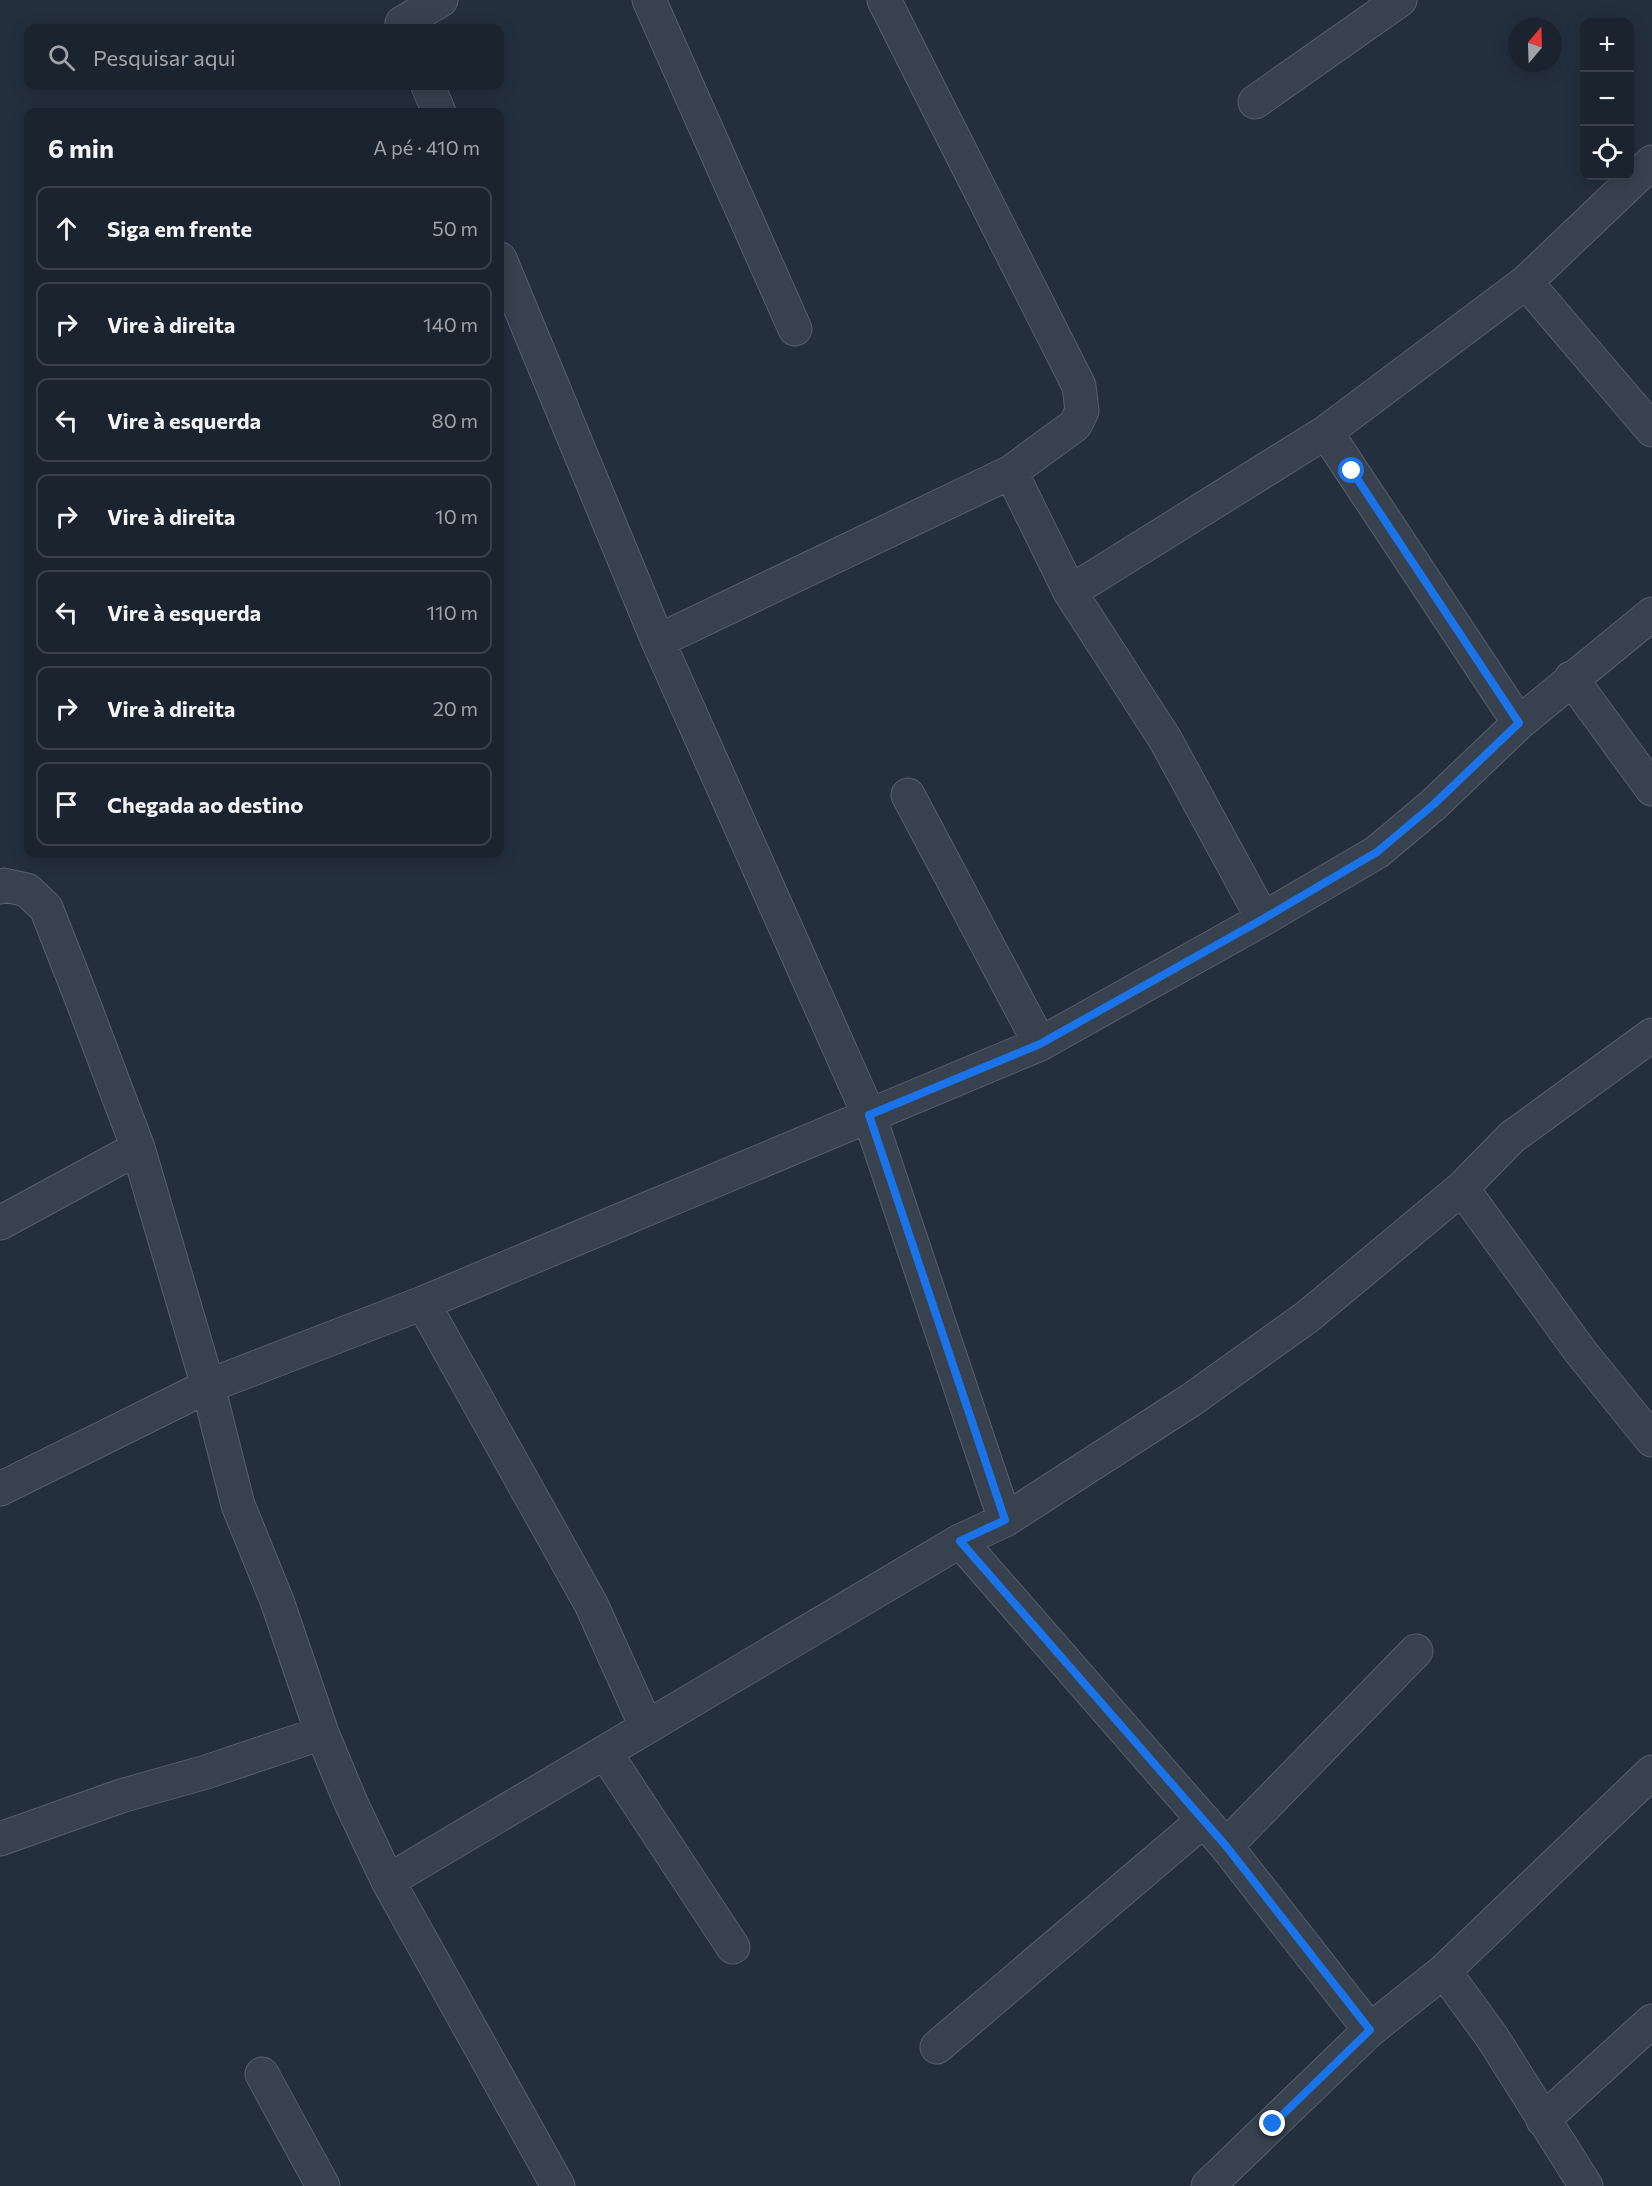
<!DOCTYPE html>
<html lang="pt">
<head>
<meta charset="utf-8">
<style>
  body { margin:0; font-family:Commissioner,sans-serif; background:#282f3a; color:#f1f3f6 }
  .controls { position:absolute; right:18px; top:18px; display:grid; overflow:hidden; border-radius:12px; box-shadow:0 3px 15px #0003 }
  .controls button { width:54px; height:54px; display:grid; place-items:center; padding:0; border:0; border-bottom:2px solid #39404a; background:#1b232e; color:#f1f3f6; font:30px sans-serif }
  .compass { position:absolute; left:1508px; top:18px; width:54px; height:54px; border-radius:50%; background:#1b232e; box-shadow:0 3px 15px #0003; rotate:19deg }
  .stop { position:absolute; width:18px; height:18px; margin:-14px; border:4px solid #1a73e8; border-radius:50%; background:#fff }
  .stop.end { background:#1a73e8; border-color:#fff; box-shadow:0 2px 6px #0008 }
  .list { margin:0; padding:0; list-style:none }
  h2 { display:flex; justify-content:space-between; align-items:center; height:78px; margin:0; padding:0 24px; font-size:26px }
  h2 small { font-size:20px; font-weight:400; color:#a0a4aa }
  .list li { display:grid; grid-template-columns:39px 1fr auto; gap:18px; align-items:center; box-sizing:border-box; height:84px; margin:0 12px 12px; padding:0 12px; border:2px solid #39404a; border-radius:12px }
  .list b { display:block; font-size:22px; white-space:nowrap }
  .list em { font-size:20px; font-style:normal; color:#a0a4aa }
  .icon { flex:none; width:33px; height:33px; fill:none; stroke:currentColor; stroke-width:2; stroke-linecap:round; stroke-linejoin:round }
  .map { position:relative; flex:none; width:1652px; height:2186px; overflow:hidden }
  .search { position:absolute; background:#1b232e; box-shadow:0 3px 15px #0003; left:24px; top:24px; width:480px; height:66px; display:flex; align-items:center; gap:15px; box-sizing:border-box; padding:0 21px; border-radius:12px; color:#a0a4aa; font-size:22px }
  .panel { position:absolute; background:#1b232e; box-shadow:0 3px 15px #0003; left:24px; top:108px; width:480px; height:750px; border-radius:12px }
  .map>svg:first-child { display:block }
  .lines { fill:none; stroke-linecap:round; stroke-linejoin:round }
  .minor-casing { stroke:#565f6c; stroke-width:35 }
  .minor { stroke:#38414e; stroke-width:33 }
  .route { stroke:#1a73e8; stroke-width:8 }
</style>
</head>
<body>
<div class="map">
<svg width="1652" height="2186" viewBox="0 0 1652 2186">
  <rect width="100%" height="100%" fill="#242f3e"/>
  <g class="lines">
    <!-- minor casing -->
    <g class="minor-casing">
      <path id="minor" d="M649,0L795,329
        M402,23L441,0
        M428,86L439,112
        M1255,102L1400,0
        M500,259L658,641L869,1115L1005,1520
        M1526,282L1652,430
        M1326,432L1519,723
        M1011,472L1070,592L1165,739L1263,919
        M1070,592L1326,432L1526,282L1652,162
        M658,641L1011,472L1075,425L1082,411L1079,386L884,0
        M1571,678L1652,789
        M908,795L1040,1044
        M0,887L4,885L27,890L46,908L81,997L138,1148L208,1386L238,1505L277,1601L322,1733L351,1803L388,1881L558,2186
        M1462,1188L1580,1351L1652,1440
        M0,1223L138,1148
        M423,1303L591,1604L646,1726
        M0,1489L208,1386L423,1303L1040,1044L1263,919L1377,852L1433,805L1519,723L1652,614
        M960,1541L1226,1846L1370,2030
        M606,1754L733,1947
        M0,1839L121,1796L206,1772L322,1733
        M1226,1846L1416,1651
        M388,1881L960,1541L1005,1520L1191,1400L1307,1317L1462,1188L1512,1137L1652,1035
        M1444,1971L1492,2037L1586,2186
        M937,2047L1204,1820
        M262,2074L323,2186
        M1543,2120L1652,2021
        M1208,2186L1370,2030L1444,1971L1652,1772"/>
    </g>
    <!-- minor -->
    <use href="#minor" class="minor"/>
  </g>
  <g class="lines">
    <!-- route -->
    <path class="route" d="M1273,2124L1370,2030L1226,1846L960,1541L1005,1520L869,1115L1040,1044L1263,919L1377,852L1433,805L1519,723L1352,471"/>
  </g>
</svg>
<div class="controls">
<button>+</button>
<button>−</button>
<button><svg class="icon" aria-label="locate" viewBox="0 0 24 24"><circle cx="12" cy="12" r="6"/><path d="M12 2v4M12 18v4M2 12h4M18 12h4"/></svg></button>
</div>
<svg class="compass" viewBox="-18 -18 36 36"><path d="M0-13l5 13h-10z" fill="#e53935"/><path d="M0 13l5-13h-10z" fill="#a0a4aa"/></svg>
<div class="stop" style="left:1352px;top:471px"></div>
<div class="stop end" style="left:1273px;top:2124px"></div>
<div class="search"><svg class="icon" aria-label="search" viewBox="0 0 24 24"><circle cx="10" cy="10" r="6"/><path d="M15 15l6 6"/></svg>Pesquisar aqui</div>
<section class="panel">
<h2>6 min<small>A pé · 410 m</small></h2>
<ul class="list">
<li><svg class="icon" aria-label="ahead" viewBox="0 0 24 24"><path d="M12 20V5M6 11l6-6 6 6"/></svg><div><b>Siga em frente</b></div><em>50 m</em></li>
<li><svg class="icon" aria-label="right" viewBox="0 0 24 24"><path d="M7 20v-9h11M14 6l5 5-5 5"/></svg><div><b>Vire à direita</b></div><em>140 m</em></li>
<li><svg class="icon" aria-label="left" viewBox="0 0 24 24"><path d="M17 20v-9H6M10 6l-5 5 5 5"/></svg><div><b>Vire à esquerda</b></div><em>80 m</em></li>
<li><svg class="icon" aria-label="right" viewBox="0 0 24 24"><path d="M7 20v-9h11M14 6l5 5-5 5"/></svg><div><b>Vire à direita</b></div><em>10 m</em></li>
<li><svg class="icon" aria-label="left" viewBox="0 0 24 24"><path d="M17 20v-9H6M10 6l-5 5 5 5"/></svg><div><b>Vire à esquerda</b></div><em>110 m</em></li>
<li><svg class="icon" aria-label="right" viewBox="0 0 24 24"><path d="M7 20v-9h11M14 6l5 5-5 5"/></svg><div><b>Vire à direita</b></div><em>20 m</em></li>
<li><svg class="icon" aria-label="arrive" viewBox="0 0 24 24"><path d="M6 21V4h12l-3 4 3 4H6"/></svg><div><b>Chegada ao destino</b></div></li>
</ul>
</section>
</div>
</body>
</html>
